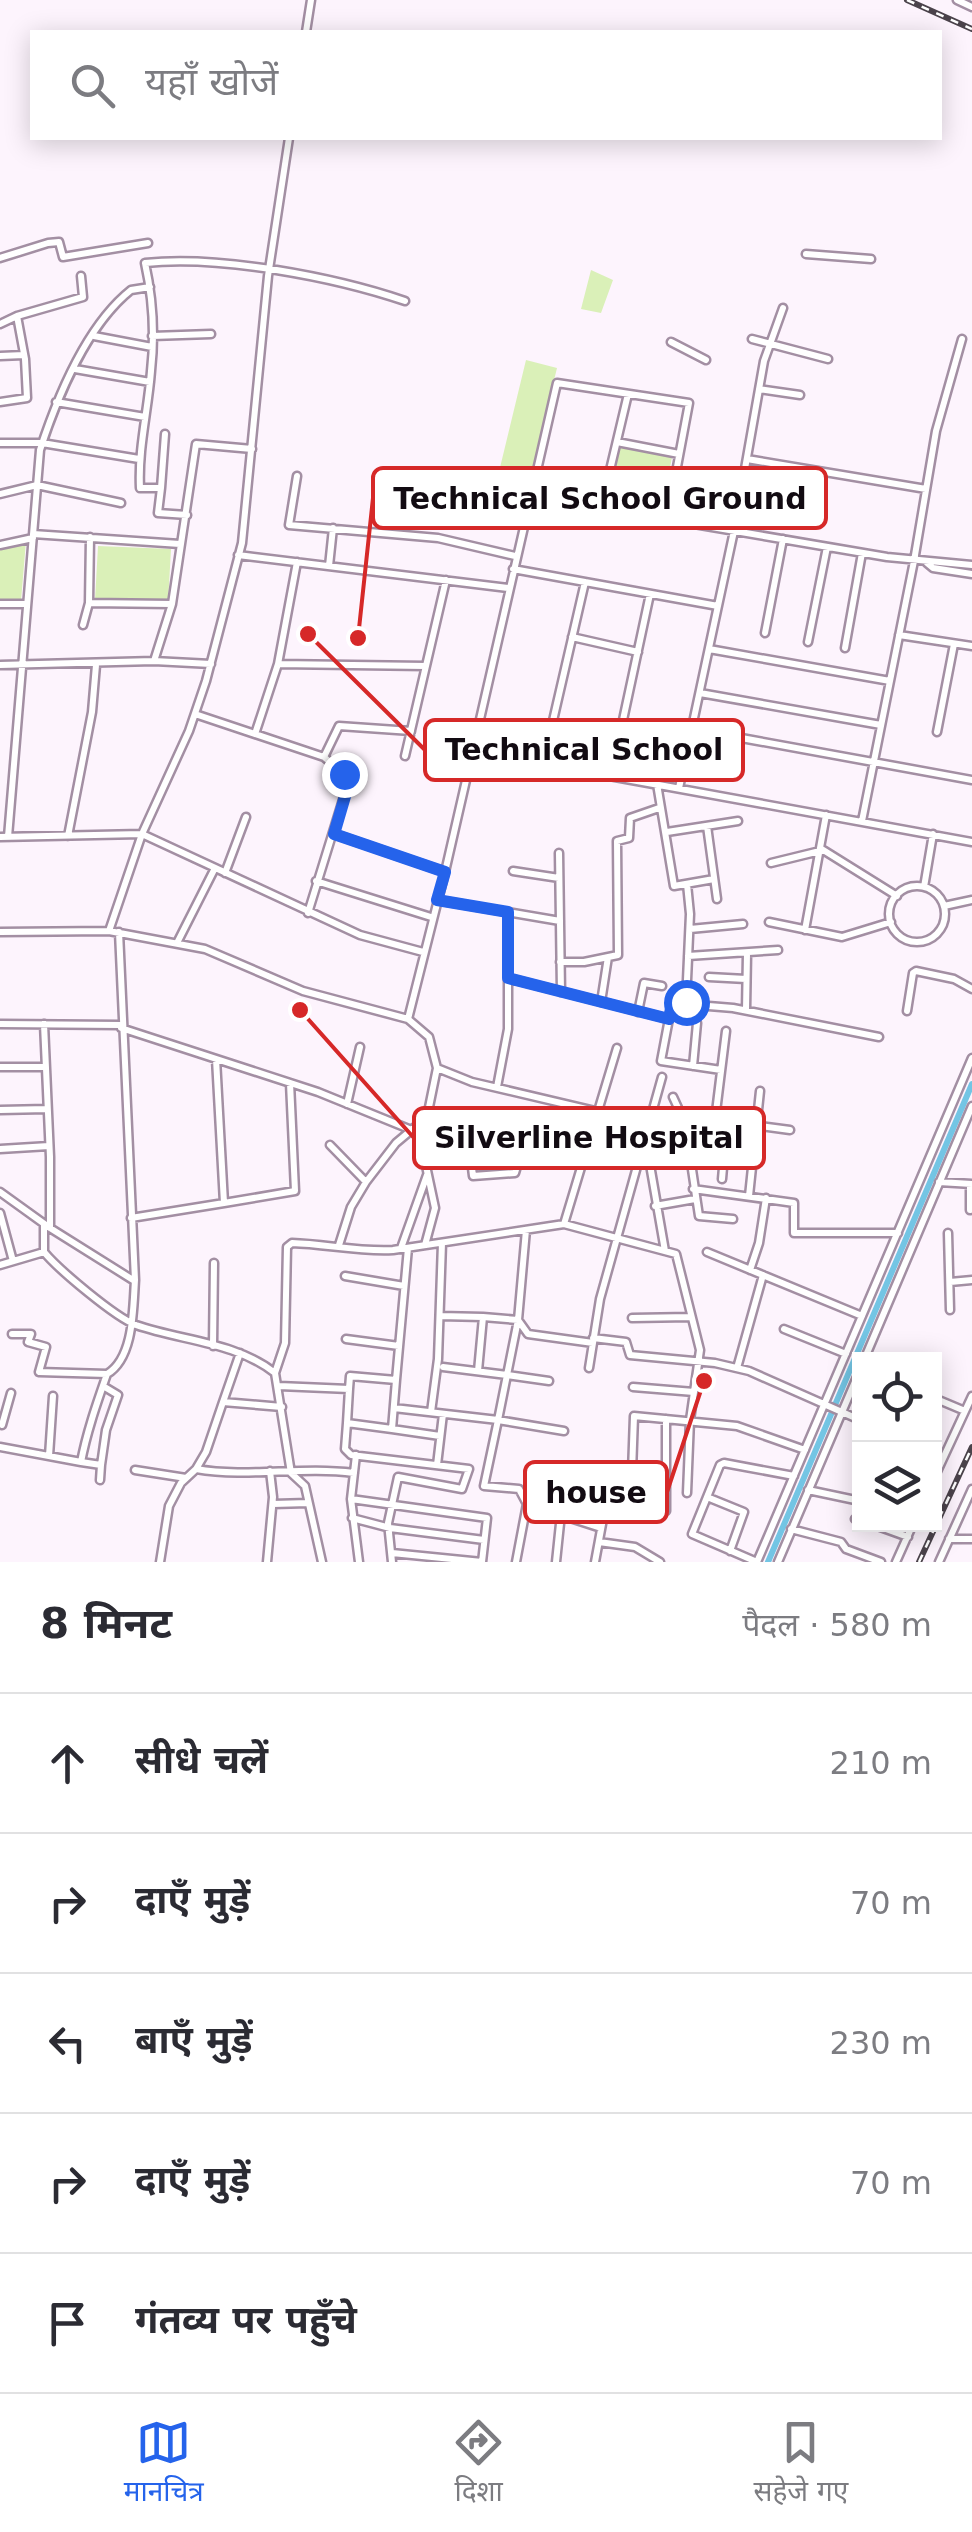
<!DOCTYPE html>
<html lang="hi">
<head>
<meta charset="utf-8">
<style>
  body { margin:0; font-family:"DejaVu Sans","Noto Sans Devanagari",sans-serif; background:#f7f7f7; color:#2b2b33 }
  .controls { position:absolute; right:30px; bottom:30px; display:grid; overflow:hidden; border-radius:0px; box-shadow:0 5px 25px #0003 }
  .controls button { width:90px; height:90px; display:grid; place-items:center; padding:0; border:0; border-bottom:2px solid #e1e1e2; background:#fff; color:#2b2b33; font:50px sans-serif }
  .stop { position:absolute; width:30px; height:30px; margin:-22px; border:8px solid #2563eb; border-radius:50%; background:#fff }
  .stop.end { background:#2563eb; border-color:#fff; box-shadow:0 2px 10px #0008 }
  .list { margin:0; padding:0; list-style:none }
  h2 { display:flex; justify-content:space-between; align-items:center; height:130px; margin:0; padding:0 40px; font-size:42px }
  h2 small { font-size:32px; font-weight:400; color:#7c7c81 }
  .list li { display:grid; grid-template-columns:65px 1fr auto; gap:30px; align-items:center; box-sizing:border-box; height:140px; padding:0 40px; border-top:2px solid #e1e1e2 }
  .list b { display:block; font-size:38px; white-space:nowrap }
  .list em { font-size:32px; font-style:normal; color:#7c7c81 }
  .icon { flex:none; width:55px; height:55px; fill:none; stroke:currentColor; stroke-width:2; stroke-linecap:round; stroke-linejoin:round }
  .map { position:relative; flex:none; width:972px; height:1562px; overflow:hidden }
  .search { position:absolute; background:#fff; box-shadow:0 5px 25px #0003; left:30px; right:30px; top:30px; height:110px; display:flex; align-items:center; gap:25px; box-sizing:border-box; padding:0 35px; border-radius:0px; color:#7c7c81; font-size:38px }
  .sheet { height:830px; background:#fff }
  nav { display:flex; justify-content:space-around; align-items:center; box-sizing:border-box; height:140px; border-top:2px solid #e1e1e2; background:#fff; font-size:28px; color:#7c7c81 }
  nav a { display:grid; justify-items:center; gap:5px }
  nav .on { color:#2563eb }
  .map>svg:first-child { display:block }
  .green { fill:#daf0b8 }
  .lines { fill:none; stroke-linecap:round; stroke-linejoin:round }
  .canal { stroke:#73c5e4; stroke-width:6 }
  .minor-casing { stroke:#a38fa3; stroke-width:11 }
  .minor { stroke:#fff; stroke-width:6 }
  .rail-casing { stroke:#4b434b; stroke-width:6 }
  .rail { stroke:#fff; stroke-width:2.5; stroke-dasharray:8; stroke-linecap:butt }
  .route { stroke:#2563eb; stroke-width:12 }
  .leader { fill:none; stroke:#d62828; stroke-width:4 }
  .callout-dot { fill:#d62828; stroke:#fff; stroke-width:4 }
  .callout { fill:#fff; stroke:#d62828; stroke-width:4 }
  .callout-label { font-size:30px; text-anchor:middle; font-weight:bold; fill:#120b12 }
</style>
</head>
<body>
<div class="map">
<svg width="972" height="1562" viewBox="0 0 972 1562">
  <rect width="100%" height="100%" fill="#fdf4fd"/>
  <!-- green -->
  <path class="green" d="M591,270L613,280L601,313L581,309Z
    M526,360L557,368L528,487L497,480Z
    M618,447L672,457L662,510L608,501Z
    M26,541L21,601L0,600V548Z
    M98,546L171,549L168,603L95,600Z"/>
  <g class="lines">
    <!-- canal -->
    <path class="canal" d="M768,1562L972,1084"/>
    <!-- minor casing -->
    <g class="minor-casing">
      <path id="minor" d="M957,0L972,7
        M306,32L311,0
        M806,254L871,259
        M0,258L48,243L59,242L63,257L148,243
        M0,324L17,316L83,297L81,276
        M94,336L152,347
        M152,336L211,334
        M752,339L828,359
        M671,342L706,360
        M0,356L24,355
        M75,369L150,382
        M759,389L800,395
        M0,402L27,398L25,359L17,316
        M56,402L145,417
        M165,434L161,488H140C138,448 148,411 151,371C155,335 153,299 145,263C220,255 334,277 405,301
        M617,442L679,454
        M0,443H42L139,459
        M747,459L926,489
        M297,476L289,525L438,538L515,556
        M161,488L158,513L187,515
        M0,494L37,485L121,503
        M529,496L887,557L972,565
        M601,508L628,394
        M33,534L180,544
        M0,545L33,538
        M238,555L508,588
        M927,563L933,568L972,574
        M329,566L333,528
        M513,569L718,606
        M89,603L172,604
        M0,604H27
        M83,625L89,603L90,537
        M765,633L783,539
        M899,635L972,646
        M572,637L638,652
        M808,642L827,547
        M845,648L862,553
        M709,649L890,681
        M154,661L172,604L196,444L252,449
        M278,664L426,666
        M0,665L154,661L211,664
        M700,693L881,725
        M195,714L324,757L344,774L345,793L308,913
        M692,729L972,780
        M937,732L954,644
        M255,734L278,664L297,562
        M472,751L972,842
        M405,756L446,580
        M324,757L339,726L411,731
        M543,764L585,582
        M611,776L650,594
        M657,784L674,886L714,879
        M679,788L734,531L764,361L783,308
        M862,821L914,561L936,431L962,339
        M707,826L717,899
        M667,832L738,821
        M334,834L445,872
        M68,836L92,712L96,665
        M0,837L142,834L360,935L423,952
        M8,837L40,450C57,398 87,325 131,290L150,287
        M820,848L897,896
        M559,853L561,992
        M771,863L820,851
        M513,871L559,878
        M225,873L246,817
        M316,881L431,917
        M889 914a28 28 0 1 1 56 0a28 28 0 1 1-56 0Z
        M924,887L933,834
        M437,900L560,921
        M944,906L972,900
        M769,922L842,937L891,922
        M690,929L743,924
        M805,930L826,815
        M109,931L142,834L189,731L206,681L242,543L268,276L289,138
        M0,932L109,931L205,949L303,991L408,1019L429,1037L437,1068L427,1117L396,1143L366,1182L351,1207L339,1245
        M177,943L215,868
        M688,956L778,950
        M560,962H584L618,955L617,841L629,838L630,818L659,808
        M709,977L746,979
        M508,978L669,1019
        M601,1002L608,957
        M686,1002L690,914L687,884
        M746,1010L747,954
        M907,1011L913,973L916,971L954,979L972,989
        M638,1012L644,983L662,986
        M408,1019L445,872L557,383L689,403L667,520
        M0,1024L121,1025
        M44,1024L50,1157V1228
        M121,1028L318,1092L419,1133L435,1208L425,1245
        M216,1059L224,1203L295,1191L290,1083
        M693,1066L697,1023
        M0,1067H45
        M437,1068L472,1082L659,1126L715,1120L790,1130
        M721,1070L661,1061L672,1003L733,1008L879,1037
        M497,1087L508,1029V912
        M673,1097L685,1123L699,1216L733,1219
        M347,1104L360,1047
        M0,1110L47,1109
        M715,1120L726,1031
        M330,1145L366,1182
        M423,1146L469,1143L473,1176L515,1173L525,1140L500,1138
        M0,1149L49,1146
        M639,1151L649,1159L665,1251
        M722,1179L727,1122
        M939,1182L972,1184
        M970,1184V1210
        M693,1189L794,1203V1233H898
        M0,1192L50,1228L133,1280
        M749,1196L760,1091
        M655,1206L695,1199
        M0,1213L13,1261
        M131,1218L224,1203
        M564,1224L617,1048
        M526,1230L518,1320L507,1375L549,1381
        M948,1233L950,1310
        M401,1248L427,1175
        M44,1252V1224
        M707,1252L862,1316
        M0,1265L44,1252C59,1270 115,1317 136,1325C182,1341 236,1342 275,1373L291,1473L305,1486L322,1562
        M750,1270L759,1243L766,1198
        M345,1276L404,1286
        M950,1282L972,1280
        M440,1316L483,1317
        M632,1318L690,1317
        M784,1329L846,1354
        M12,1334H31L28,1342L46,1347L39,1372L107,1374
        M593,1338L626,1342L630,1355L715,1363L749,1371L860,1420
        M346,1339L399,1346
        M213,1346L214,1263
        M864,1360L972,1106
        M589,1368L600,1299L662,1077
        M737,1368L763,1275
        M478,1371L483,1317L518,1320L528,1334L593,1343
        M275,1373L285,1343L287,1247L292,1243C326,1244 359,1252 393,1250L564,1224L676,1254L700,1350L690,1420L687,1493
        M396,1380L408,1248
        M103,1386L118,1395L106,1430L101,1465L81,1462C87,1431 97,1403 107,1374C134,1358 133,1309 135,1280L119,932
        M279,1386L349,1389L350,1376L396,1380L392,1429L347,1423L349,1389
        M633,1387L694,1392
        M934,1398L965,1411
        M223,1402L240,1353
        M394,1408L498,1420L507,1375L443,1367
        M431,1412L438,1359L442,1243
        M347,1423L345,1449L351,1455L469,1469L462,1489L398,1477L388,1523L392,1562
        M2,1425L11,1393
        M392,1429L440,1436
        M0,1447L81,1462
        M356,1455L351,1499L359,1562
        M49,1456L53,1396
        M437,1465L443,1414
        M196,1469C249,1478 301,1466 354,1473
        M135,1470L186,1478
        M612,1472H632L634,1416L737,1426L805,1450
        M934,1478L972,1396
        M100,1480L101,1465
        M808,1490L860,1501
        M707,1497L744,1512L730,1551
        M351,1499L487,1518L482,1562
        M273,1504L308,1503
        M527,1504L601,1528
        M352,1518L390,1528L484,1540
        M855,1519L860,1520
        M872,1524L908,1537
        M791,1529L841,1542L846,1549L881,1562
        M949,1539H972
        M599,1542L635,1547L660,1562
        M392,1553L482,1562
        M160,1562L169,1506L181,1483L196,1469L206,1452L223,1402L282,1407
        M267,1562L273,1497L270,1471
        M516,1562L527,1504L519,1489L484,1486L498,1420L564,1431
        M556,1562L561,1514
        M595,1562L605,1508L666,1511V1419
        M757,1562L972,1058
        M757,1562L692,1534L720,1465L724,1463L794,1476
        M778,1562L860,1370
        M896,1562L913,1524
        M939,1562L972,1489"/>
    </g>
    <!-- minor -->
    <use href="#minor" class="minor"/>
    <!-- rail casing -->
    <g class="rail-casing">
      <path id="rail" d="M907,0L972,29
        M919,1562L972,1447"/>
    </g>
    <!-- rail -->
    <use href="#rail" class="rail"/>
  </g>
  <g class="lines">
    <!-- route -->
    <path class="route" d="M344,774L346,793L334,834L445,872L437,900L508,912V978L669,1019L672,1003L686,1002"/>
  </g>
  <!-- callouts -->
  <path class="leader" d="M358 638L373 498M308 634L425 750M300 1010L414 1138M704 1381L667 1492"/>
  <g class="callout-dot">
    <circle cx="358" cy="638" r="10"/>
    <circle cx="308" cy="634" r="10"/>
    <circle cx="300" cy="1010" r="10"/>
    <circle cx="704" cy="1381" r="10"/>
  </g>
  <g class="callout">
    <rect x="373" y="468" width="453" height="60" rx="10"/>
    <rect x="425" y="720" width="318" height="60" rx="10"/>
    <rect x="414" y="1108" width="350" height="60" rx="10"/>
    <rect x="525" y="1462" width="142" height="60" rx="10"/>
  </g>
  <g class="callout-label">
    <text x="600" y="509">Technical School Ground</text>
    <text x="584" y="760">Technical School</text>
    <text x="589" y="1148">Silverline Hospital</text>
    <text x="596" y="1503">house</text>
  </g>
</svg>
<div class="controls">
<button><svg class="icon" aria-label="locate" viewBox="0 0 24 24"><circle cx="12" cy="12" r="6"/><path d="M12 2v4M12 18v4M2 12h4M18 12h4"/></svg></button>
<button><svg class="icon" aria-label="layers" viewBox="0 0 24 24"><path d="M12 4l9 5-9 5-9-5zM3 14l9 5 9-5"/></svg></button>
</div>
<div class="stop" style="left:686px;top:1002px"></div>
<div class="stop end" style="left:344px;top:774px"></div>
<div class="search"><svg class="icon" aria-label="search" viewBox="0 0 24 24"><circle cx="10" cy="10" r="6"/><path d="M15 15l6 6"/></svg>यहाँ खोजें</div>
</div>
<section class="sheet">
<h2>8 मिनट<small>पैदल · 580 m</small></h2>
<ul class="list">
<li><svg class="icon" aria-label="ahead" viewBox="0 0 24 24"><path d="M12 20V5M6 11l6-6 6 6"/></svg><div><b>सीधे चलें</b></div><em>210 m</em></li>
<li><svg class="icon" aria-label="right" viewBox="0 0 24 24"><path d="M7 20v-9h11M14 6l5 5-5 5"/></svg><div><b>दाएँ मुड़ें</b></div><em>70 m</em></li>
<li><svg class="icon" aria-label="left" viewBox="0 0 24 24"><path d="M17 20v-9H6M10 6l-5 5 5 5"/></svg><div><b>बाएँ मुड़ें</b></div><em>230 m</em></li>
<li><svg class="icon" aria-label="right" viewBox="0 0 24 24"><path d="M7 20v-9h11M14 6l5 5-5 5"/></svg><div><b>दाएँ मुड़ें</b></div><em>70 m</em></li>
<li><svg class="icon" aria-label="arrive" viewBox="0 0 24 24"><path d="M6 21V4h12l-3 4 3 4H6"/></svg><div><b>गंतव्य पर पहुँचे</b></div></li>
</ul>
</section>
<nav>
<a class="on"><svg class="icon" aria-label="map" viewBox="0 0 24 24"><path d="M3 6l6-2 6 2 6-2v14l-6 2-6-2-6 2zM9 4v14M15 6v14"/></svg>मानचित्र</a>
<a><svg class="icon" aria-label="directions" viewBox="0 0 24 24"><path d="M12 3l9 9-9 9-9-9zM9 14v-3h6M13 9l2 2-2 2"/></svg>दिशा</a>
<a><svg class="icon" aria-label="saved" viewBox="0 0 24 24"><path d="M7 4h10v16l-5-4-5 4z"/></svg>सहेजे गए</a>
</nav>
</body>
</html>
